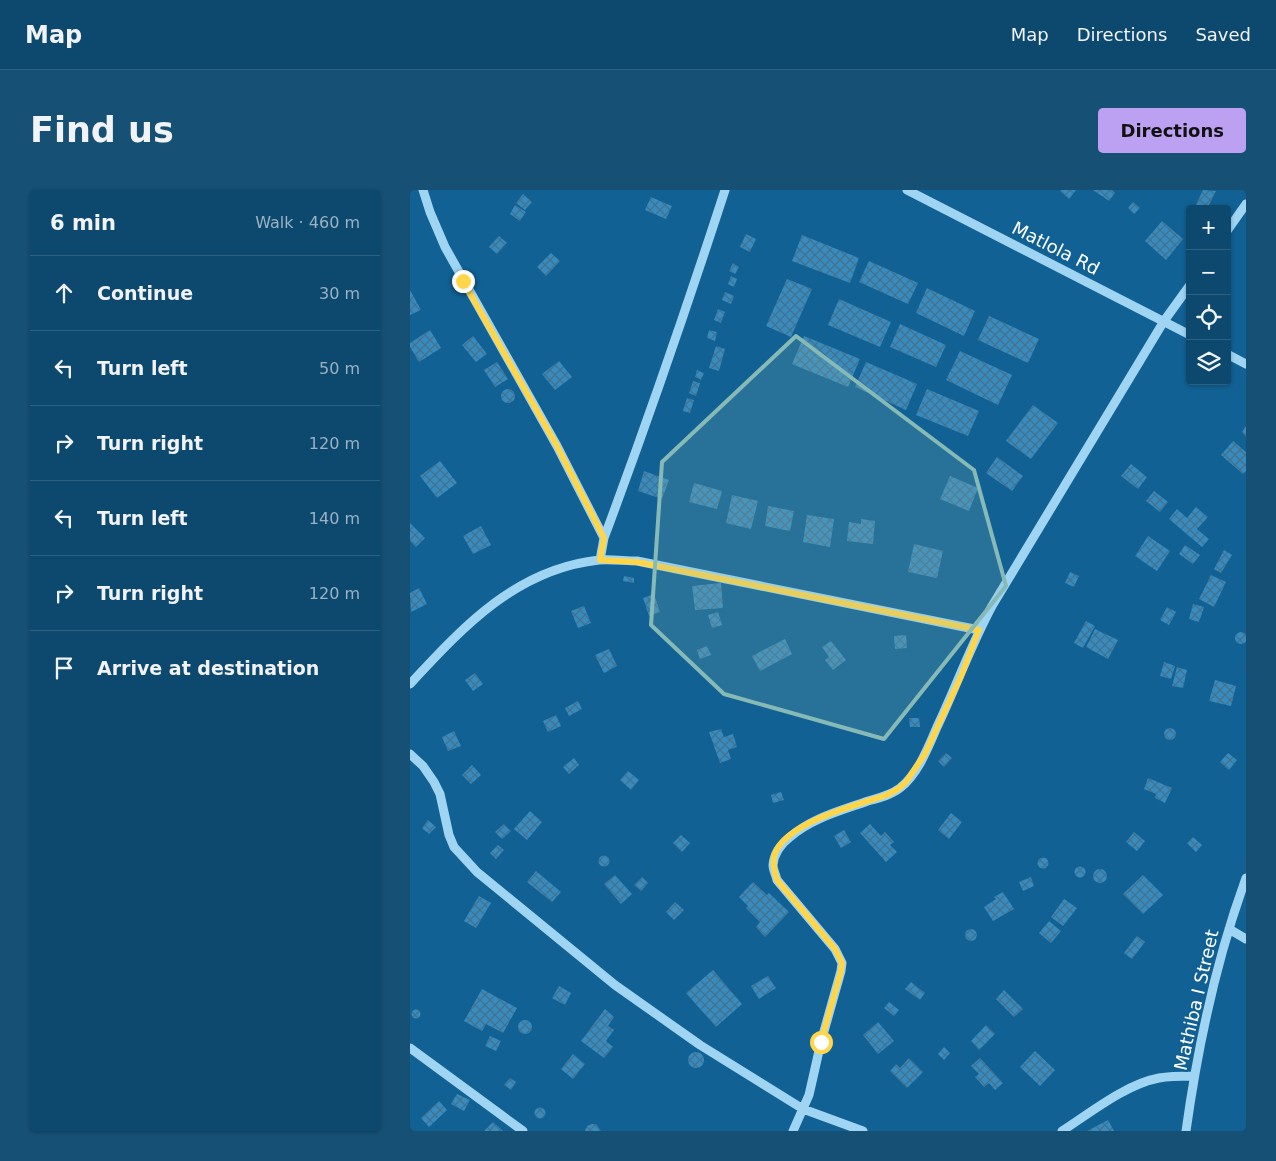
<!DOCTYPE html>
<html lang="en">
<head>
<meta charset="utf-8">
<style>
  body { margin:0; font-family:"DejaVu Sans",sans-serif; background:#165074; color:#f1f3f6 }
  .controls { position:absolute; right:15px; top:15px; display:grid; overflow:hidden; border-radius:5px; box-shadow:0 1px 4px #0004 }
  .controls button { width:45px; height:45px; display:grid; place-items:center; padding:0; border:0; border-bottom:1px solid #2d6182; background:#0d496f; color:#f1f3f6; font:25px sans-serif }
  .stop { position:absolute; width:15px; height:15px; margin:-11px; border:4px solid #ffd54a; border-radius:50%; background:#fff }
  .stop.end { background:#ffd54a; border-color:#fff; box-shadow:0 1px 5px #0008 }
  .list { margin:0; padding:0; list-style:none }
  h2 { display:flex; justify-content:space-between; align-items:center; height:65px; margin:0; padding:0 20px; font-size:21px }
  h2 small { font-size:16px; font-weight:400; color:#9ab2c3 }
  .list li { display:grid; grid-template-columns:32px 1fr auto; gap:15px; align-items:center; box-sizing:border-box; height:75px; padding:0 20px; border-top:1px solid #2d6182 }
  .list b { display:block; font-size:19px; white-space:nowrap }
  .list em { font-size:16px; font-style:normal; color:#9ab2c3 }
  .icon { flex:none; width:28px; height:28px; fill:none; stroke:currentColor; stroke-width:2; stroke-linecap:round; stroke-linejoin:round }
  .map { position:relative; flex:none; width:836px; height:941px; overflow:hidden; border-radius:5px }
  header { display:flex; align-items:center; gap:30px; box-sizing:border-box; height:70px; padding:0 25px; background:#0d496f; border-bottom:1px solid #2d6182 }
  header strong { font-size:24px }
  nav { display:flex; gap:28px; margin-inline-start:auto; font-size:18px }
  .intro { display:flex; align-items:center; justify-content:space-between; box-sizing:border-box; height:120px; padding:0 30px }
  h1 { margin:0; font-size:35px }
  .button { padding:12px 22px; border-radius:5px; background:#bca0f2; color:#111; font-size:18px; font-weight:700 }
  main { display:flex; gap:30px; padding:0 30px }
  aside { flex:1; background:#0d496f; border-radius:5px; box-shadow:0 1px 4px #0004 }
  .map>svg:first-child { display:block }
  .building { fill:url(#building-cross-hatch) }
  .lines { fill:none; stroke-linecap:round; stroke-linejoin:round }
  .minor { stroke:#9fd4f3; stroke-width:9 }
  .route { stroke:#ffd54a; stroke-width:6 }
  .marked { fill:#87bab6; fill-opacity:0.2; stroke:#87bab6; stroke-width:4; stroke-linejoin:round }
  .labels { text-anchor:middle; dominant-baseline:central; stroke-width:4.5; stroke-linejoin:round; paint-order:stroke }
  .street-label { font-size:18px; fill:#fff; stroke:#116194 }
</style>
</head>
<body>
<header>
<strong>Map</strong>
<nav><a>Map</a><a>Directions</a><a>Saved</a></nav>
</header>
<div class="intro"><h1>Find us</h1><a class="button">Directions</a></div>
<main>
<aside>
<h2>6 min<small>Walk · 460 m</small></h2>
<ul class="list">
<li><svg class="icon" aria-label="ahead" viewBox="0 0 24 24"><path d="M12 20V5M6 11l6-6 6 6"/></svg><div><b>Continue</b></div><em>30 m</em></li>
<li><svg class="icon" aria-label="left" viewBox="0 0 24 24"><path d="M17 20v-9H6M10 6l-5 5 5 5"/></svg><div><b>Turn left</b></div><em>50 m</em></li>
<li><svg class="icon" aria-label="right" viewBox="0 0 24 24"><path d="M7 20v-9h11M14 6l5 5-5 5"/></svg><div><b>Turn right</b></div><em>120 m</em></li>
<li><svg class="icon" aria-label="left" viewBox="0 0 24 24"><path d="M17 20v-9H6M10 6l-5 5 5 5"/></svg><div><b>Turn left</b></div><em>140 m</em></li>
<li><svg class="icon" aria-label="right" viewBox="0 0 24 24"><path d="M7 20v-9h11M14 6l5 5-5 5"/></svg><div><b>Turn right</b></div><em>120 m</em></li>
<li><svg class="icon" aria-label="arrive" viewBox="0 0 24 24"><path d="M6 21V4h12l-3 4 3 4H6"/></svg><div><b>Arrive at destination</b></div></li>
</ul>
</aside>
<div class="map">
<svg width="836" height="941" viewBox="0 0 836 941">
  <defs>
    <pattern id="building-cross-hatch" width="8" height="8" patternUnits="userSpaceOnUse" patternTransform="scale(1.25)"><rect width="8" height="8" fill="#398bbd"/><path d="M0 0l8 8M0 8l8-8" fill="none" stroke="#417290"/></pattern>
  </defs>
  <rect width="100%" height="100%" fill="#116194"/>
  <!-- building -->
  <path class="building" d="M651,0H666L659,9L650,1Z
    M683,0H702L705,3L699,11Z
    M793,0L806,1L797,19H784Z
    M113,4L122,12L115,20L106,13Z
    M241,7L262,16L256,29L235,20Z
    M723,12L730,18L724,24L718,18Z
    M105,15L116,22L110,31L100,24Z
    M752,31L773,49L756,70L735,51Z
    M336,44L346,49L340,62L330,57Z
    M392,45L449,68L440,93L382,71Z
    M89,46L97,53L87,64L79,57Z
    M141,63L150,71L136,86L127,77Z
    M459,71L508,93L498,114L449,92Z
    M323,73L329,77L325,84L319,81Z
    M321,86L327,89L324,97L318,94Z
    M377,89L402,99L381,147L356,136Z
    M517,98L565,121L554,146L506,123Z
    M0,100L11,120L0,125Z
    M315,102L324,106L321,114L312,110Z
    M429,109L481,132L470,157L418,135Z
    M308,119L315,122L311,133L304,130Z
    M579,126L629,149L618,173L568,150Z
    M490,134L536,155L526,177L480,157Z
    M20,140L31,158L9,172L0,157V153Z
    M299,140L307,142L305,151L297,148Z
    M63,146L77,164L66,172L52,155Z
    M394,146L450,169L438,197L382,174Z
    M306,156L315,159L309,181L299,178Z
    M550,161L602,185L588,215L536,190Z
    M149,171L162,187L145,200L132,184Z
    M87,172L98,189L85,197L74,180Z
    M456,172L507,194L496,220L445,197Z
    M287,180L294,183L291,190L285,187Z
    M283,191L290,193L286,206L279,203Z
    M91 206a7 7 0 1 1 14 0a7 7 0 1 1-14 0Z
    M517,199L569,221L558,246L506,225Z
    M277,208L284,210L280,223L273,221Z
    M623,215L648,233L621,269L596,251Z
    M836,236V247L832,242Z
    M823,251L836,262V281L833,284L811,265Z
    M587,267L613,286L602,301L576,283Z
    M30,271L47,293L27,308L10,286Z
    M721,274L737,287L728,299L711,286Z
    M234,281L259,290L252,309L228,301Z
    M540,286L568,298L559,321L530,309Z
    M284,293L312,301L307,319L279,312Z
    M744,301L758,312L750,322L736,311Z
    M322,305L348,311L341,339L316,333Z
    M358,316L384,321L380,341L355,336Z
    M786,317L798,327L787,339L799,349L792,357L759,329L767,319L777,328Z
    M397,325L424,329L420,357L393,352Z
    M451,329L465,331L463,354L437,351L439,332L451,334Z
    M0,333L15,348L6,357L0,351Z
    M71,336L81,355L63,364L53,346Z
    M738,346L760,361L747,381L725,366Z
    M504,354L533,361L527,388L498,382Z
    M775,355L790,365L783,374L769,364Z
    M814,360L822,365L811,383L804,379Z
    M660,382L669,386L664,397L655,393Z
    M801,385L816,392L804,417L789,409Z
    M214,386L224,388V393L213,391Z
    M311,393L313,418L285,420L282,396Z
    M9,398L17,414L1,422L0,403Z
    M244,404L250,422L239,426L233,408Z
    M783,414L794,417L789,432L779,429Z
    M174,416L181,433L168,438L161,421Z
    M757,417L766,422L759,435L750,430Z
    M308,422L312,435L302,438L298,425Z
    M676,431L685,436L673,458L664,453Z
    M685,439L708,450L698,469L676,457Z
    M825 448a6 6 0 1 1 12 0a6 6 0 1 1-12 0Z
    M496,445L497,458L485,459L484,446Z
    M375,449L382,464L350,481L342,466Z
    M421,451L436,470L423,480L415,470L419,467L412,457Z
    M297,456L301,465L290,469L287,460Z
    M199,459L207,476L194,483L185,465Z
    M754,472L765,476L761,489L750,486Z
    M767,477L777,480L773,498L762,496Z
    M65,483L73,494L63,501L55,490Z
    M805,490L826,496L821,516L799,511Z
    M168,511L172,519L159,526L155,518Z
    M146,525L151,536L138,542L133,531Z
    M499,528H509L510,537H500Z
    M754 544a6 6 0 1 1 12 0a6 6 0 1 1-12 0Z
    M311,539L314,547L323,544L327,557L318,560L321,569L310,573L299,542Z
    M44,541L51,556L38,561L32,547Z
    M536,563L542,568L534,577L528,571Z
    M818,563L827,570L819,580L810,572Z
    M164,568L169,575L159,584L153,577Z
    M62,575L71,585L61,594L52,585Z
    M218,581L229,590L221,600L210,590Z
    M738,588L762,598L755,613L745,608L746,604L734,599Z
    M371,602L374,610L363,613L361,605Z
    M120,621L132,632L117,650L104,639Z
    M541,623L552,632L539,649L528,640Z
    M18,630L26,637L19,644L12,638Z
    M94,634L101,641L92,649L85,642Z
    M460,634L471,646L475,642L484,652L480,655L487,662L476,672L450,643Z
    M434,640L441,652L431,658L424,646Z
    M724,642L735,651L727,661L716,652Z
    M271,645L280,653L272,662L263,653Z
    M783,647L792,655L786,662L777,653Z
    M88,655L94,660L86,669L80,663Z
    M188.5 671a5.5 5.5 0 1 1 11 0a5.5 5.5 0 1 1-11 0Z
    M627.5 673a5.5 5.5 0 1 1 11 0a5.5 5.5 0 1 1-11 0Z
    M664.5 682a5.5 5.5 0 1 1 11 0a5.5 5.5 0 1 1-11 0Z
    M683 686a7 7 0 1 1 14 0a7 7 0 1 1-14 0Z
    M126,681L151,702L142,712L117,692Z
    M205,685L222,704L211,714L194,694Z
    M733,685L753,705L733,724L713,704Z
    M232,687L238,693L231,701L224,695Z
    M621,687L624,696L613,701L609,692Z
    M343,692L357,705L359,703L379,722L355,747L346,737L350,732L336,718L338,716L329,707Z
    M593,702L604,719L583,731L574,717L586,709L584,707Z
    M69,706L81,713L66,738L54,731Z
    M654,709L667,718L653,736L641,727Z
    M265,712L274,720L264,730L256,722Z
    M639,731L651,741L641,753L629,743Z
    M555 745a6 6 0 1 1 12 0a6 6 0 1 1-12 0Z
    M727,746L735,752L722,769L714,763Z
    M303,780L332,814L306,837L276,803Z
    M358,786L366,798L349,809L341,796Z
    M501,792L515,803L510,810L495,799Z
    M149,796L161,803L155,815L142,808Z
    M72,799L107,818L93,843L76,834L72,841L54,831Z
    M594,800L613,819L604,827L586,809Z
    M479,812L489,820L484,826L474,818Z
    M195,819L204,827L198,836L204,840L196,851L203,857L194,868L171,851Z
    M1.5 824a4.5 4.5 0 1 1 9 0a4.5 4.5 0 1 1-9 0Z
    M108 837a7 7 0 1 1 14 0a7 7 0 1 1-14 0Z
    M468,832L484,851L468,864L453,845Z
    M576,835L585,844L569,860L561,851Z
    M80,846L91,851L86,861L75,856Z
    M534,857L540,863L534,870L528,864Z
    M625,861L645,880L630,896L610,877Z
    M278 870a8 8 0 1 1 16 0a8 8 0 1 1-16 0Z
    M163,864L175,874L163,889L151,879Z
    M499,868L513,882L497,898L480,881L486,874L490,878Z
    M570,868L593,893L585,900L579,893L574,897L565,887L569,884L561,876Z
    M100,888L106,892L101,900L94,895Z
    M47,904L60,910L54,921L41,914Z
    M29,911L37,920L19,937L11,928Z
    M124.5 923a5.5 5.5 0 1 1 11 0a5.5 5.5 0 1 1-11 0Z
    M698,930L704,941H677Z
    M83,932L93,941H74Z
    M182,934H186L191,941H175L177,936Z"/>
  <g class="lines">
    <!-- minor -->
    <path class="minor" d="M13,0L20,22L35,57L147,256L194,348L190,370
      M497,0L780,145
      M817,41L836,14
      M817,164L836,174
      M194,348C237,233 277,117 315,0
      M0,494C53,437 106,379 189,370C202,369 215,371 227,371L569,440
      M0,564L13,576L24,592L30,604L39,645L44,657L67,682L205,795L290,855L393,919L453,941
      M819,739L836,749
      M0,858L113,941
      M383,941L399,905L411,852L431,781L432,773L425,759L367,690C366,685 363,680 363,675C364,663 371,654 380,647C402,628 430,621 458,611C469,608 481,605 490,598C508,584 518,558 527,537C546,497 561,455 582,416L754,131L780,95
      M652,941C680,923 716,894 749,888C760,886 773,886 784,886
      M776,941C788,855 806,770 836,688"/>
  </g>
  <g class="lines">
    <!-- route -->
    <path class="route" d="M53,91L147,256L194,348L190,370L227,372L569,440L551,486L515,564L496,592L488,599L477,605C447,615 379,631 365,663C362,672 364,681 367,690L425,759L432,773L431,781L411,852"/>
  </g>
  <!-- marked area -->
  <path class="marked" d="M386,146L564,280L596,396L474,549L314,504L241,435L252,272Z"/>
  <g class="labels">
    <!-- street labels -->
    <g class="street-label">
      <text transform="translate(646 58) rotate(27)">Matlola Rd</text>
      <text transform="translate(786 810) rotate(-77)">Mathiba I Street</text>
    </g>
  </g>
</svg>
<div class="controls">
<button>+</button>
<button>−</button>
<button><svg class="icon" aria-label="locate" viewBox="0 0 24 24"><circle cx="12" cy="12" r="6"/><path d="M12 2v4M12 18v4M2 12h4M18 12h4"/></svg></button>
<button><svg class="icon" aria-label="layers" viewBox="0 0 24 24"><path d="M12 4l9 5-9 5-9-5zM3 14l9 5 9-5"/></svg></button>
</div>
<div class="stop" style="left:411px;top:852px"></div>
<div class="stop end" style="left:53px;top:91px"></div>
</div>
</main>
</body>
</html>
